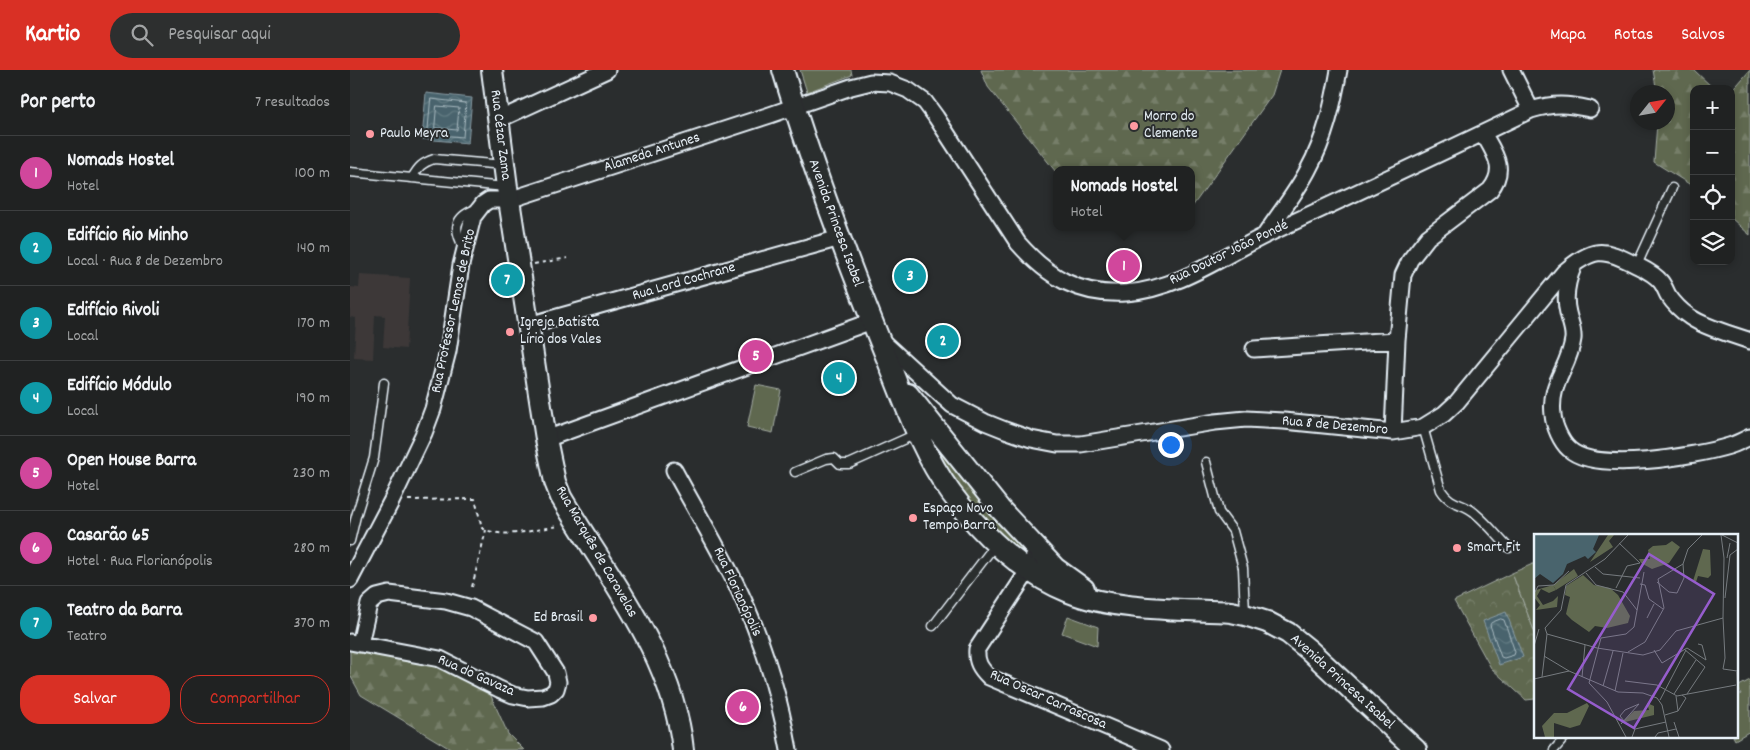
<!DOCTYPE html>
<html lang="pt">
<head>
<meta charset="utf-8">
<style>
  body { margin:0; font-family:Dekko,sans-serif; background:#2d2f2f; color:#f1f3f6 }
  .controls { position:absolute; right:15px; top:15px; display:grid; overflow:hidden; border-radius:10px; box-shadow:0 2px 8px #0003 }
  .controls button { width:45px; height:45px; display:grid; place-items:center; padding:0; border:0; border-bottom:1px solid #3d3f40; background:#202222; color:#f1f3f6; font:25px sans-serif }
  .compass { position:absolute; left:1280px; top:15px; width:45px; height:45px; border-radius:50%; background:#202222; box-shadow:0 2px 8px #0003; rotate:59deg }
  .you { position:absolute; left:820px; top:374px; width:18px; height:18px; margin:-12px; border:4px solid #fff; border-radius:50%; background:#1a73e8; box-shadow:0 0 0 8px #1a73e833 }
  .badge { display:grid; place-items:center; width:32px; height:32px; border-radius:50%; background:#d93025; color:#fff; font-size:16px; font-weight:700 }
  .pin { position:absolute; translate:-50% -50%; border:2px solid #fff; box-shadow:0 1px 5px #0006 }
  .popup { position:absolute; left:703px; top:96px; width:142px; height:65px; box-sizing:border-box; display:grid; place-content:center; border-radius:10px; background:#202222; filter:drop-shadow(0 1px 4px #0005); font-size:16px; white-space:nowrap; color:#a2a4a5 }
  .popup b { font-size:19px; color:#f1f3f6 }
  .popup::after { content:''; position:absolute; left:50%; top:100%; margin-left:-10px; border:10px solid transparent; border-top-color:#202222 }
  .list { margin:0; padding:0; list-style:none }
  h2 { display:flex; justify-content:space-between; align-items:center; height:65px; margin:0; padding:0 20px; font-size:21px }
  h2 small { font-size:16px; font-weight:400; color:#a2a4a5 }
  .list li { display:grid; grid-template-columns:32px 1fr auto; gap:15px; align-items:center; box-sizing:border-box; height:75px; padding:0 20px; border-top:1px solid #3d3f40 }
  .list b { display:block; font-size:19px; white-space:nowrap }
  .list p { margin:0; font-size:16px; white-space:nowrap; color:#a2a4a5 }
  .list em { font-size:16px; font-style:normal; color:#a2a4a5 }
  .actions { display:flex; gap:10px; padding:15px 20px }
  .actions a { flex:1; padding:11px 0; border:1px solid #d93025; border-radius:20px; text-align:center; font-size:18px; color:#d93025 }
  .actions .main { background:#d93025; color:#fff }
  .icon { flex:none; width:28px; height:28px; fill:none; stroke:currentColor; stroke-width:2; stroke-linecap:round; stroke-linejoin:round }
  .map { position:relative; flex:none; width:1400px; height:680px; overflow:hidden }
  header { display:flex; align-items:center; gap:30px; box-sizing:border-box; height:70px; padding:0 25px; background:#d93025; color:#fff }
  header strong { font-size:24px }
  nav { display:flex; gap:28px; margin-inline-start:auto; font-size:18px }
  .search { width:350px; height:45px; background:#2d2f2f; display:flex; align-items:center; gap:12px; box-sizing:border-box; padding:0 18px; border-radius:28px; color:#a2a4a5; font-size:19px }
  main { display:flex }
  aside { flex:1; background:#202222 }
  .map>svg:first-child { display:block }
  .built { fill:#3d3939 }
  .forest { fill:url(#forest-firs); stroke:#a4aca4 }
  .park { fill:url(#park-crowns); stroke:#a4aca4 }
  .pitch { fill:#5f684f; stroke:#a4aca4 }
  .water { fill:url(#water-waves); stroke:#899ca5 }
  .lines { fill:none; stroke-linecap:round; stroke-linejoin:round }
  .shore { stroke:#a8b9c0; stroke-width:1 }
  .lane-casing { stroke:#e8f1f8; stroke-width:11 }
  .street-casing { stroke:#e8f1f8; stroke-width:19 }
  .secondary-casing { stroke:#e8f1f8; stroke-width:24 }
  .path { stroke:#e8f1f8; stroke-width:2; stroke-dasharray:4 4; stroke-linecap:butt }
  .lane { stroke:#2a2d2e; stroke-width:8 }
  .street { stroke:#2a2d2e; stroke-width:15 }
  .secondary { stroke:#2a2d2e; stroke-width:20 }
  .poi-dot { fill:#ff9aa2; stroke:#2a2d2e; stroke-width:2 }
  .labels { text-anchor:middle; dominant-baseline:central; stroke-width:4; stroke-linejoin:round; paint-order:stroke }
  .poi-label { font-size:15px; fill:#e8f1f8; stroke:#2a2d2e; text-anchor:start }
  .street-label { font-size:15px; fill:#e8f1f8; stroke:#2a2d2e }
  .inset-road { fill:none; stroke:#767b7f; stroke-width:1 }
  .view { fill:#965dcd; fill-opacity:0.15; stroke:#965dcd; stroke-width:2.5 }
  .inset-edge { fill:none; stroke:#e8f1f8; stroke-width:2.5 }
</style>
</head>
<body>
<header>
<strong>Kartio</strong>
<div class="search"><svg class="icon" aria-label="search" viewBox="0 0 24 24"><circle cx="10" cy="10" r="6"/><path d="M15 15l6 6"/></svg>Pesquisar aqui</div>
<nav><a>Mapa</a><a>Rotas</a><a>Salvos</a></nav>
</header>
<main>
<aside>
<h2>Por perto<small>7 resultados</small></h2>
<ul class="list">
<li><span class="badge" style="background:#d1479c">1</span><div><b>Nomads Hostel</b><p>Hotel</p></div><em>100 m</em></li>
<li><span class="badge" style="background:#0f9aa8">2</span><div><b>Edifício Rio Minho</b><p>Local · Rua 8 de Dezembro</p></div><em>140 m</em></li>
<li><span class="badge" style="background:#0f9aa8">3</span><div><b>Edifício Rivoli</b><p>Local</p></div><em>170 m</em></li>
<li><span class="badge" style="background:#0f9aa8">4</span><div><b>Edifício Módulo</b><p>Local</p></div><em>190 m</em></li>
<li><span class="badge" style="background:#d1479c">5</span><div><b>Open House Barra</b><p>Hotel</p></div><em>230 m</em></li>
<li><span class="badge" style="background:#d1479c">6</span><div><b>Casarão 65</b><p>Hotel · Rua Florianópolis</p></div><em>280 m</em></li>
<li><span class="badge" style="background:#0f9aa8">7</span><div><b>Teatro da Barra</b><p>Teatro</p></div><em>370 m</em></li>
</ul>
<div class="actions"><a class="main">Salvar</a><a>Compartilhar</a></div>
</aside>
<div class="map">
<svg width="1400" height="680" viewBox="0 0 1400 680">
  <defs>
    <pattern id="forest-firs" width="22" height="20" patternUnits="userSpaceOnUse" patternTransform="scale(1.25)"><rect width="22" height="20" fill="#5f684f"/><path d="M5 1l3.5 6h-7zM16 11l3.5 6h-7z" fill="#767e69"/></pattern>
    <pattern id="park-crowns" width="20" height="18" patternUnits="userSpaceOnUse" patternTransform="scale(1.25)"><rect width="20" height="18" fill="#5f684f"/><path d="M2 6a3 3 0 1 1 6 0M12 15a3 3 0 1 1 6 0" fill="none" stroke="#767e69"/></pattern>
    <pattern id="water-waves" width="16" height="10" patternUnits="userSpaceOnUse" patternTransform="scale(1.25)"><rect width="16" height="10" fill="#49646d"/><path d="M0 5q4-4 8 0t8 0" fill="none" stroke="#637b83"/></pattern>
  </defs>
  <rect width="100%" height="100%" fill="#2a2d2e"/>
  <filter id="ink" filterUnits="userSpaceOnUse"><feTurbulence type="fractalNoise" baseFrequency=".02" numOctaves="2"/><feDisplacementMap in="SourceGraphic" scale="10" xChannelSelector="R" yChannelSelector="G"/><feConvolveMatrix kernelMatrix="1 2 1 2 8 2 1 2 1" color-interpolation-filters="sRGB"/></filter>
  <g filter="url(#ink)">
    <!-- built -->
    <path class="built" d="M10,205L60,208L56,279L33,277L35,246L25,245L23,289L4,288L6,248L0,247V217L9,218Z"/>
    <!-- forest -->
    <path class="forest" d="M631,0H930L922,25L842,137V100H706V102L638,17Z
      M1303,0H1344L1364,19H1344V117L1304,92L1307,53L1318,52V22H1307Z
      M1400,0V165L1381,148V22Z
      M0,569L133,608L158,664L174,680H102L11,625L0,605Z"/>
    <!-- park -->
    <path class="park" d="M583,375L590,376L678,479L676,484H671L617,435Z
      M1162,503L1185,563V629L1176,630L1141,598L1104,531Z"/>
    <!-- pitch -->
    <path class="pitch" d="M450,0H501L502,5L457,22Z
      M406,315L431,320L423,363L397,357Z
      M1185,493V563L1162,503Z
      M718,546L748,557L747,576L712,563Z
      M1400,610V661L1385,670L1383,666H1386V627L1391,624L1387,617Z"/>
    <!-- water -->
    <path class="water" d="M76,23L122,28L118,73L72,69Z
      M1156,542L1173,587L1149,595L1133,551Z"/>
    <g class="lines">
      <!-- shore -->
      <path class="shore" d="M81,29L116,33L113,67L78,64Z
        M87,36L109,38L107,60L85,58Z
        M1151,549L1154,550L1165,582L1164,585L1154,588L1151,587L1140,555L1141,553Z"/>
      <!-- lane casing -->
      <g class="lane-casing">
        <path id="lane" d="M0,102L155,117
          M62,108C68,97 72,93 84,89L154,95
          M114,178C103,159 104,147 126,139
          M1287,195L1322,118
          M1073,357L1091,420C1102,437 1114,432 1126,444C1138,454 1148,467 1159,478
          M856,392L869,442L883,461L893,498L895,543
          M445,402L476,389L484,388L490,394H499L566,364
          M0,471L6,446L24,388L34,313
          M583,556L645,475
          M1204,680L1216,666"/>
      </g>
      <!-- street casing -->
      <g class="street-casing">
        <path id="street" d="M1161,0L1181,40
          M148,50L257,0
          M915,165C929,144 946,123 958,100C975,69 983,35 989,0
          M1224,195C1217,211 1214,227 1218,243C1220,252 1224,260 1223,269C1219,299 1199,312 1203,345C1204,356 1211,372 1219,379C1245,404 1346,386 1379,376C1386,374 1393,370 1400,367
          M179,255L490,168
          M533,272L602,335L635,352L655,360L681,369L707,374H731L865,352L896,349L934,351L1043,362L1073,357L1094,344L1107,332L1214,202C1243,178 1252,177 1286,195C1294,199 1305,204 1311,212C1314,216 1316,221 1318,225C1324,234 1331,241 1340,247C1356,258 1381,264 1400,271
          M904,279L1047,270
          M1043,362L1047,270L1053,205L1060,190L1078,167L1140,120C1157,99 1145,84 1133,63
          M196,369L522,251
          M324,400C347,443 374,486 394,531C415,578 430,630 439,680
          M687,479L678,501L627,579C626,592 630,598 639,607L811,680
          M0,510L42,430L74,363L83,339L98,281L111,195L123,147L133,134L139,130H159L420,45L501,17L521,12L540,13L558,20L575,32L586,47L668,173C698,207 729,226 776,223C829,219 872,186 918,164C1006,123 1094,82 1181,40C1204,33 1217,34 1240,39
          M0,572L90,589L149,619L163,625L178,628L193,627L201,624L206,619L208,612L206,603L186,572L121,538L96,531L39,524L27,527L19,534L10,574"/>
      </g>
      <!-- secondary casing -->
      <g class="secondary-casing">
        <path id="secondary" d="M142,0L157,117L196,369L205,412L211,427C258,507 323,585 333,680
          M433,0C462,97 498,192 536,286C555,333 571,382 601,423C631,464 672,503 719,522C766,541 830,539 881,542L895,545L917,552L938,563L959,580L1066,680
          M558,324L650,439L705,498L734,519"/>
      </g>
      <!-- path -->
      <path class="path" d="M184,194L218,188
        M58,430L125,429L132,458C154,470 186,459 209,456
        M122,517L136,460"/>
      <!-- lane -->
      <use href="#lane" class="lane"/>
      <!-- street -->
      <use href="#street" class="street"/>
      <!-- secondary -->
      <use href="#secondary" class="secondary"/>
    </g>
  </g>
  <!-- markers -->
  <g class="poi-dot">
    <circle cx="784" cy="56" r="5"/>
    <circle cx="20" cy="64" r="5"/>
    <circle cx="160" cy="262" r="5"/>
    <circle cx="563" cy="448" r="5"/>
    <circle cx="1107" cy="478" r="5"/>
    <circle cx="243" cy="548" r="5"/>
  </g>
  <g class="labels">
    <!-- poi labels -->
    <g class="poi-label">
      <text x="794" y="47">Morro do<tspan x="794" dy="17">Clemente</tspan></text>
      <text x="30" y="64">Paulo Meyra</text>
      <text x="170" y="253">Igreja Batista<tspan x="170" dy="17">Lírio dos Vales</tspan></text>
      <text x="573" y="439">Espaço Novo<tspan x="573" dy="17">Tempo Barra</tspan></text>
      <text x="1117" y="478">Smart Fit</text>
      <text x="233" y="548" text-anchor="end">Ed Brasil</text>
    </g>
    <!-- street labels -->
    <g class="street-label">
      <text transform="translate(150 65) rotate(83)">Rua Cézar Zama</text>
      <text transform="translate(302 83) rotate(-18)">Alameda Antunes</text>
      <text transform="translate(485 153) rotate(70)">Avenida Princesa Isabel</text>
      <text transform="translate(879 183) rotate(-26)">Rua Doutor João Pondé</text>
      <text transform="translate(334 212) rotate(-16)">Rua Lord Cochrane</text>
      <text transform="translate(104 241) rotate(-78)">Rua Professor Lemos de Brito</text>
      <text transform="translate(985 356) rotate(5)">Rua 8 de Dezembro</text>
      <text transform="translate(246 482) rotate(60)">Rua Marquês de Caravelas</text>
      <text transform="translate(387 522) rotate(65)">Rua Florianópolis</text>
      <text transform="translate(126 606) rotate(24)">Rua do Gavaza</text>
      <text transform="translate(992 612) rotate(42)">Avenida Princesa Isabel</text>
      <text transform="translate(698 630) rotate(24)">Rua Oscar Carrascosa</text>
    </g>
  </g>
  <!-- overview -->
  <g transform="translate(1184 464)">
    <rect width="204" height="204" fill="#2a2d2e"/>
    <path d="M74,1H80L75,7L79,13L56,28ZM138,7L146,13L135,29L118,35L107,29L105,25H116L114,16L119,12L132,11ZM169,15L176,16L177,41L174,44L164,42L162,48L159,47ZM49,41L60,51L76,54L84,61L96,82L94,89L73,94L61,92L55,98L38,86L32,80L36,63L31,61L32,52ZM19,51L22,56L15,59L7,55L3,62L9,71L19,67L24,62L23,73L2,76L6,71L0,63L2,56ZM53,169L55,172L46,191L36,194L20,189V203H11L8,192L20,179H33ZM113,169L120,172V181L87,189L100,177L115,176Z" fill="#5f684f"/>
    <path d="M40,35L44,42L22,56L19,51Z" fill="#5f684f"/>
    <path d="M0,1H65L59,15L62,18L54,25L51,22L33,30L29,40L19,49L6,40L0,45Z" fill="#49646d"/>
    <path class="inset-road" d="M188,1L204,9M193,24L196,9M61,33L69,40L106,44M52,39L62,51L89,58L103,76M123,48L135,58L143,59L150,44L149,30M106,50L111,51L115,65L129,75M82,54L93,32L106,29L85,9M0,60L4,52L20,51L35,37M191,64L196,21L204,15M204,65V133M113,84L120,70M189,84L191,124L189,135L203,137M13,100L63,114L109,121L126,116L142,97L189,84L190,24L187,1M13,100L11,94L27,76L32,51L71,25L94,1M164,110L168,111L172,126M0,112L5,95M150,115L171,133L153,160M120,116L128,129L153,114L172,126M94,118L111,108L130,74L124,45L149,30L154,15L168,1M10,122L35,137L84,158L109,159L123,164L128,171L135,203M203,138L204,165M8,143L13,100M48,143L51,111M0,145L35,137M91,147L123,151L143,162L202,151M69,152L79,117M81,157L89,119M140,160L162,126M142,162L144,177M126,166L152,116M131,181L144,177L152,164L148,161M140,188L145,203M87,190L105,170L91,176L86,182L90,187M92,203L73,168L55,149L67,104L92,100L100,93L110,38M98,203L101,195L132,188M121,203L124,199L142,195"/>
    <path class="view" d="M115,20L180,60L100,194L34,155Z"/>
    <rect width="204" height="204" class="inset-edge"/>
  </g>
</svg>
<div class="controls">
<button>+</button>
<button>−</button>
<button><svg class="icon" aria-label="locate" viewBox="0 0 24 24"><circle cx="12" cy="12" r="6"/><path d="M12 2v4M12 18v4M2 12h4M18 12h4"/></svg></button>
<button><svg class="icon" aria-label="layers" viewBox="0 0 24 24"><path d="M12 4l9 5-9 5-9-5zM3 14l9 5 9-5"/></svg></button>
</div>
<svg class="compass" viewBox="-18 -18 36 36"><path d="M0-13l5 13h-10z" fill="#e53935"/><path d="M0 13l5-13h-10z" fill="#a2a4a5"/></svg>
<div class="you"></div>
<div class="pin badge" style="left:774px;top:196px;background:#d1479c">1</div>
<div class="popup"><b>Nomads Hostel</b>Hotel</div>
<div class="pin badge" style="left:593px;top:271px;background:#0f9aa8">2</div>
<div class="pin badge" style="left:560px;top:206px;background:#0f9aa8">3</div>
<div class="pin badge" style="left:489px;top:308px;background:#0f9aa8">4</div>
<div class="pin badge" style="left:406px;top:286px;background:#d1479c">5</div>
<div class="pin badge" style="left:393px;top:637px;background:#d1479c">6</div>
<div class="pin badge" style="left:157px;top:210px;background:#0f9aa8">7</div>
</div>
</main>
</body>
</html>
